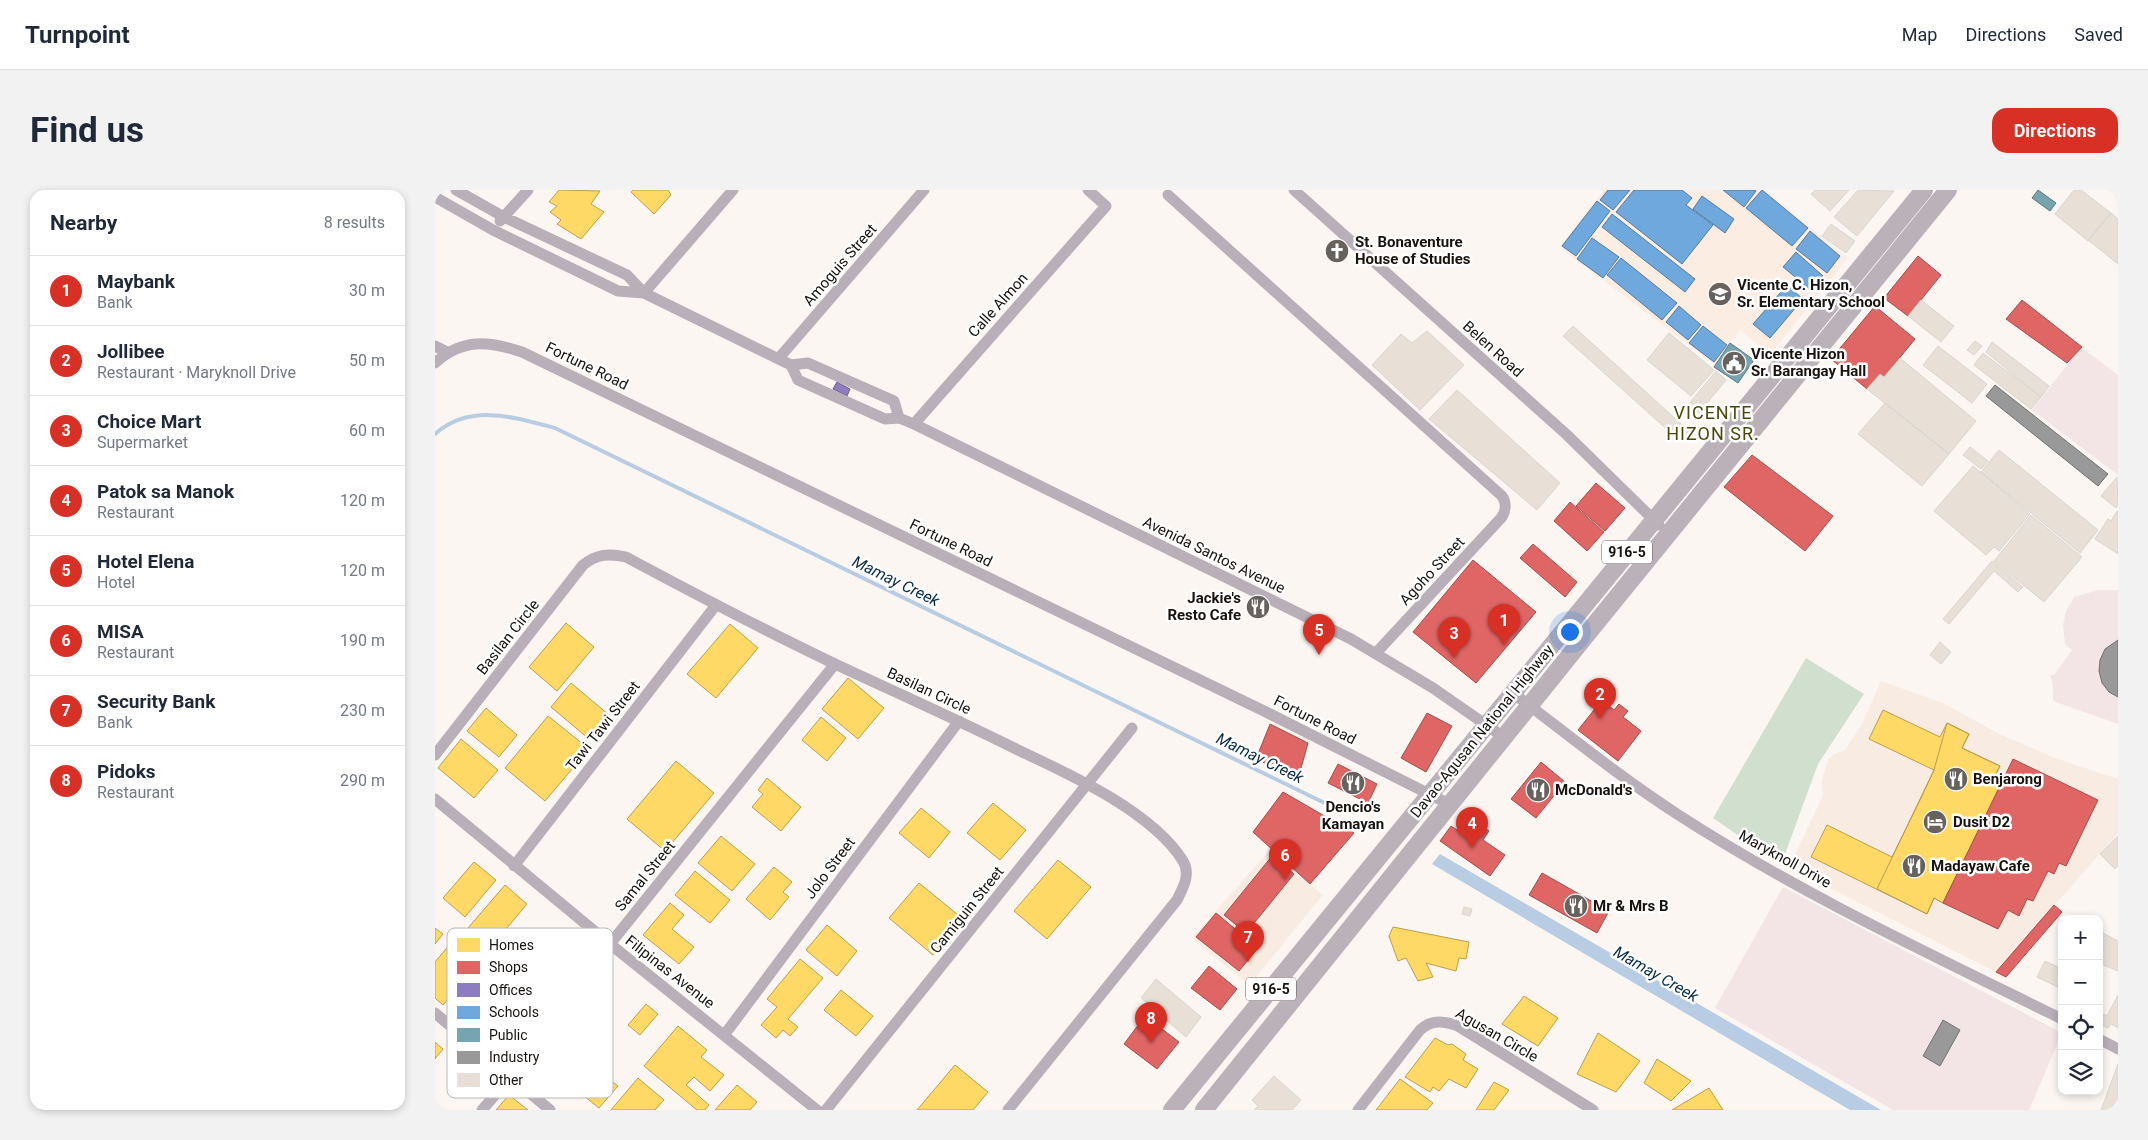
<!DOCTYPE html>
<html lang="en">
<head>
<meta charset="utf-8">
<style>
  body { margin:0; font-family:Roboto,sans-serif; background:#f2f2f3; color:#1f2937 }
  .controls { position:absolute; right:15px; bottom:15px; display:grid; overflow:hidden; border-radius:10px; box-shadow:0 2px 8px #0003 }
  .controls button { width:45px; height:45px; display:grid; place-items:center; padding:0; border:0; border-bottom:1px solid #e0e1e3; background:#fff; color:#1f2937; font:25px sans-serif }
  .you { position:absolute; left:1134px; top:441px; width:18px; height:18px; margin:-12px; border:4px solid #fff; border-radius:50%; background:#1a73e8; box-shadow:0 0 0 8px #1a73e833 }
  .badge { display:grid; place-items:center; width:32px; height:32px; border-radius:50%; background:#d93025; color:#fff; font-size:16px; font-weight:700 }
  .pin { position:absolute; translate:-50% -41px; filter:drop-shadow(0 1px 2px #0008) }
  .pin::after { content:''; position:absolute; top:26px; width:18px; height:15px; background:inherit; clip-path:polygon(0 0,100% 0,50% 100%) }
  .list { margin:0; padding:0; list-style:none }
  h2 { display:flex; justify-content:space-between; align-items:center; height:65px; margin:0; padding:0 20px; font-size:21px }
  h2 small { font-size:16px; font-weight:400; color:#747a83 }
  .list li { display:grid; grid-template-columns:32px 1fr auto; gap:15px; align-items:center; box-sizing:border-box; height:70px; padding:0 20px; border-top:1px solid #e0e1e3 }
  .list b { display:block; font-size:19px; white-space:nowrap }
  .list p { margin:0; font-size:16px; white-space:nowrap; color:#747a83 }
  .list em { font-size:16px; font-style:normal; color:#747a83 }
  .icon { flex:none; width:28px; height:28px; fill:none; stroke:currentColor; stroke-width:2; stroke-linecap:round; stroke-linejoin:round }
  .map { position:relative; flex:none; width:1683px; height:920px; overflow:hidden; border-radius:15px }
  header { display:flex; align-items:center; gap:30px; box-sizing:border-box; height:70px; padding:0 25px; background:#fff; border-bottom:1px solid #e0e1e3 }
  header strong { font-size:24px }
  nav { display:flex; gap:28px; margin-inline-start:auto; font-size:18px }
  .intro { display:flex; align-items:center; justify-content:space-between; box-sizing:border-box; height:120px; padding:0 30px }
  h1 { margin:0; font-size:35px }
  .button { padding:12px 22px; border-radius:15px; background:#d93025; color:#fff; font-size:18px; font-weight:700 }
  main { display:flex; gap:30px; padding:0 30px }
  aside { flex:1; background:#fff; border-radius:15px; box-shadow:0 2px 8px #0003 }
  .map>svg:first-child { display:block }
  .commercial { fill:#f8ebe1 }
  .industrial { fill:#f3e5e5 }
  .built { fill:#fcede3 }
  .green { fill:#d0dfce }
  .water { fill:#b8cde3 }
  .homes { fill:#ffd966; stroke:#ba9e4c }
  .shops { fill:#e06666; stroke:#a44d4c }
  .offices { fill:#8e7cc3; stroke:#6b5c8d }
  .schools { fill:#6fa8dc; stroke:#557b9e }
  .public { fill:#76a5af; stroke:#5a797f }
  .industry { fill:#999; stroke:#727170 }
  .lines { fill:none; stroke-linecap:round; stroke-linejoin:round }
  .stream { stroke:#b8cde3; stroke-width:4 }
  .building { fill:#e8e0d7; stroke:#d9d4d0 }
  .street { stroke:#b8afb8; stroke-width:11 }
  .primary { stroke:#bab1b9; stroke-width:18 }
  .labels { text-anchor:middle; dominant-baseline:central; stroke-width:5; stroke-linejoin:round; paint-order:stroke }
  .shield { fill:#fff; stroke:#5d5a57; stroke-width:1 }
  .shield-label { font-size:14px; font-weight:bold; fill:#18130f }
  .poi-label { font-size:15px; font-weight:bold; fill:#18130f; stroke:#fff; text-anchor:start }
  .street-label { font-size:15px; fill:#18130f; stroke:#fff }
  .water-label { font-size:16px; font-style:italic; fill:#092c4c; stroke:#fff }
  .quarter-label { font-size:18px; letter-spacing:1px; fill:#4b4a0b; stroke:#fff }
  .key { fill:#fff; stroke:#bab8b7; stroke-width:1 }
  .key-label { font-size:14px; fill:#18130f }
</style>
</head>
<body>
<header>
<strong>Turnpoint</strong>
<nav><a>Map</a><a>Directions</a><a>Saved</a></nav>
</header>
<div class="intro"><h1>Find us</h1><a class="button">Directions</a></div>
<main>
<aside>
<h2>Nearby<small>8 results</small></h2>
<ul class="list">
<li><span class="badge">1</span><div><b>Maybank</b><p>Bank</p></div><em>30 m</em></li>
<li><span class="badge">2</span><div><b>Jollibee</b><p>Restaurant · Maryknoll Drive</p></div><em>50 m</em></li>
<li><span class="badge">3</span><div><b>Choice Mart</b><p>Supermarket</p></div><em>60 m</em></li>
<li><span class="badge">4</span><div><b>Patok sa Manok</b><p>Restaurant</p></div><em>120 m</em></li>
<li><span class="badge">5</span><div><b>Hotel Elena</b><p>Hotel</p></div><em>120 m</em></li>
<li><span class="badge">6</span><div><b>MISA</b><p>Restaurant</p></div><em>190 m</em></li>
<li><span class="badge">7</span><div><b>Security Bank</b><p>Bank</p></div><em>230 m</em></li>
<li><span class="badge">8</span><div><b>Pidoks</b><p>Restaurant</p></div><em>290 m</em></li>
</ul>
</aside>
<div class="map">
<svg width="1683" height="920" viewBox="0 0 1683 920">
  <rect width="100%" height="100%" fill="#fbf6f2"/>
  <!-- commercial -->
  <path class="commercial" d="M1446,491L1508,513L1564,544L1623,569L1683,589V643L1561,782L1354,677L1388,606L1387,590L1393,570L1399,564L1410,560L1427,534Z
    M834,661L888,705L814,795L757,748Z"/>
  <!-- industrial -->
  <path class="industrial" d="M1646,157L1683,185V285L1597,220Z
    M1663,400H1683V534L1618,511V495L1615,485H1619L1637,460L1630,454L1628,435L1631,421L1639,407Z
    M1348,697L1627,843L1594,920H1458L1280,818Z"/>
  <!-- built -->
  <path class="built" d="M1169,0H1331L1413,68L1335,165L1305,140L1279,174L1124,57Z"/>
  <!-- green -->
  <path class="green" d="M1371,468L1429,504L1383,574L1346,675L1278,628Z"/>
  <!-- water -->
  <path class="water" d="M1005,664L1446,920H1415L997,674Z"/>
  <!-- homes -->
  <path class="homes" d="M124,0L165,1L156,14L169,22L146,49L122,34L126,30L115,22L122,16L114,12Z
    M198,0H233L236,5L219,24L196,2Z
    M131,433L159,457L122,501L94,477Z
    M295,434L323,458L281,508L252,484Z
    M413,488L449,518L423,549L387,519Z
    M136,493L174,525L154,549L116,517Z
    M51,518L82,545L64,567L32,541Z
    M1448,520L1505,547L1512,533L1534,544L1527,558L1565,576L1557,592L1566,596L1508,713L1499,708L1492,724L1376,667L1392,635L1457,667L1486,608L1499,580L1434,549Z
    M113,526L154,559L110,611L70,578Z
    M386,527L411,548L392,571L367,550Z
    M1512,533L1534,544L1527,558L1565,576L1557,592L1566,596L1508,713L1499,708L1492,724L1442,699L1499,580Z
    M26,549L63,580L39,608L3,578Z
    M241,571L279,603L230,661L192,629Z
    M332,588L366,617L346,641L317,617L328,604L323,600Z
    M558,613L591,640L565,670L532,643Z
    M486,618L515,642L494,668L464,643Z
    M286,646L320,674L297,701L263,673Z
    M623,670L656,697L612,749L579,721Z
    M39,672L61,690L30,727L8,708Z
    M339,677L357,692L348,702L354,707L335,730L311,709Z
    M260,681L295,710L275,733L240,705Z
    M484,693L528,729L498,765L454,728Z
    M70,695L92,714L56,757L33,738Z
    M235,713L249,725L237,739L259,757L244,774L208,745Z
    M392,735L422,761L402,786L371,760Z
    M958,737L1034,752L1031,769L1024,768L1021,781L991,773L998,787L983,791L971,768L963,771L954,746Z
    M0,738L8,744L0,754Z
    M22,746L47,768L8,815L0,808V772Z
    M365,769L388,788L353,829L363,837L355,846L348,840L341,848L326,835L342,817L332,809Z
    M406,800L438,826L421,846L389,820Z
    M1089,806L1123,828L1103,856L1067,834Z
    M211,814L223,824L205,845L193,835Z
    M139,836L150,845L142,855L175,882L171,887L183,896L164,918L133,893L137,889L126,880L128,877L122,872L127,867L119,860Z
    M243,836L272,860L266,867L289,885L275,901L259,887L251,895L274,915L270,920H262L209,876Z
    M1163,843L1205,871L1181,902L1142,884Z
    M1000,848L1013,855L1017,854L1031,864L1028,870L1043,879L1031,898L1014,889L1004,901L998,897L995,902L970,887Z
    M0,852L8,859L0,869Z
    M1222,869L1256,891L1236,911L1209,893Z
    M520,875L553,902L538,920H482Z
    M203,888L229,910L220,920H176Z
    M965,889L998,913L992,920H941Z
    M1059,892L1074,900L1059,920H1041Z
    M302,895L322,912L315,920H280Z
    M1274,898L1288,920H1237Z
    M74,905L93,920H61Z"/>
  <!-- shops -->
  <path class="shops" d="M1483,66L1506,85L1473,126L1449,108Z
    M1587,110L1647,157L1632,173L1571,129Z
    M1440,116L1480,149L1449,187L1445,184L1432,199L1396,169Z
    M1317,265L1398,326L1370,361L1289,297Z
    M1161,293L1190,318L1170,341L1141,316Z
    M1135,312L1169,342L1152,361L1119,331Z
    M1098,354L1142,392L1130,407L1085,368Z
    M1038,370L1101,422L1041,493L978,442Z
    M1167,510L1179,520L1184,514L1193,521L1188,527L1206,541L1183,571L1143,540Z
    M992,523L1017,536L991,582L966,568Z
    M835,534L873,553L863,589L821,569Z
    M1578,569L1663,610L1631,676L1624,673L1619,684L1613,681L1598,711L1592,709L1584,726L1573,720L1563,739L1508,713Z
    M1106,572L1130,592L1101,628L1076,609Z
    M903,574L942,594L933,613L893,593Z
    M848,602L919,643L875,694L818,642Z
    M1035,628L1054,641L1048,650L1070,665L1055,686L1005,651L1016,636L1025,642Z
    M837,666L859,684L811,743L789,725Z
    M1107,683L1174,721L1162,743L1094,705Z
    M1619,715L1627,722L1571,787L1561,782Z
    M781,723L823,758L804,781L761,747Z
    M774,776L802,799L785,820L756,798Z
    M710,826L744,852L722,879L689,854Z"/>
  <!-- offices -->
  <path class="offices" d="M402,192L415,199L412,206L398,199Z"/>
  <!-- schools -->
  <path class="schools" d="M1173,0H1195L1178,20L1165,10Z
    M1199,0H1247L1257,8L1251,15L1278,35L1247,74L1181,22Z
    M1288,0H1319L1321,1L1309,17Z
    M1327,0L1373,38L1357,56L1311,18Z
    M1267,6L1299,29L1290,43L1258,19Z
    M1162,11L1175,21L1141,66L1127,56Z
    M1177,24L1260,89L1250,102L1167,37Z
    M1375,41L1405,66L1392,83L1361,59Z
    M1157,48L1184,67L1168,88L1142,69Z
    M1361,62L1388,86L1376,100L1348,77Z
    M1186,68L1242,113L1227,130L1172,85Z
    M1352,95L1368,109L1335,148L1318,134Z
    M1244,116L1266,135L1253,150L1231,132Z
    M1268,136L1292,155L1279,172L1254,153Z"/>
  <!-- public -->
  <path class="public" d="M1603,0L1621,13L1615,21L1597,8Z
    M1295,153L1319,170L1303,193L1279,177Z"/>
  <!-- industry -->
  <path class="industry" d="M1560,195L1673,284L1663,296L1551,206Z
    M1683,450V507L1674,502L1667,493L1664,481L1665,470L1670,459Z
    M1508,830L1525,840L1505,876L1488,866Z"/>
  <g class="lines">
    <!-- stream -->
    <path class="stream" d="M0,244C35,213 79,227 120,238L904,620"/>
  </g>
  <!-- building -->
  <path class="building" d="M1380,0H1414L1395,21L1376,4Z
    M1423,0L1459,1L1422,46L1399,27Z
    M1639,0H1646L1676,23L1653,51L1620,24Z
    M1676,23L1683,29V74L1653,50Z
    M1396,34L1420,51L1411,63L1387,46Z
    M1486,110L1519,136L1506,152L1473,126Z
    M1138,136L1255,242L1246,252L1128,146Z
    M992,141L1029,175L985,220L937,175L966,144L977,153Z
    M1234,143L1279,180L1256,206L1212,170Z
    M1540,151L1547,156L1539,165L1532,160Z
    M1557,152L1614,196L1606,207L1551,162Z
    M1503,156L1552,194L1537,213L1488,175Z
    M1548,163L1606,207L1596,219L1539,175Z
    M1465,168L1541,231L1514,264L1432,199L1445,184L1449,187Z
    M1281,181L1291,190L1264,223L1253,215Z
    M1022,200L1125,293L1102,320L994,229Z
    M1450,213L1514,264L1487,296L1423,244Z
    M1535,257L1553,271L1546,279L1528,265Z
    M1564,260L1663,340L1645,363L1546,282Z
    M1538,276L1595,324L1564,361L1559,357L1551,365L1499,321Z
    M1682,287L1683,315L1681,318L1666,306Z
    M1682,321H1683V364L1660,349L1673,329L1676,331Z
    M1596,325L1647,367L1609,412L1559,371Z
    M1557,371L1588,397L1583,402L1559,381L1514,434L1508,429Z
    M1505,452L1516,462L1506,474L1495,465Z
    M1683,646V676L1680,679L1665,664Z
    M1029,717L1037,719L1035,726L1027,724Z
    M1664,741L1683,751V781L1664,773Z
    M1610,771L1627,779V799L1602,787Z
    M721,789L766,827L751,847L706,808Z
    M1683,805V838L1676,834L1673,838L1664,834L1669,824L1672,826Z
    M1683,874V920H1666Z
    M839,886L866,910L857,920H819L823,916L817,910Z"/>
  <g class="lines">
    <!-- street -->
    <path class="street" d="M21,0L69,27L192,85L209,103L356,175L373,173L459,211L464,228
      M859,0L1131,244L1224,335
      M733,5L1067,306C1072,314 1071,320 1067,327L941,463
      M0,7L58,40L183,101L209,103
      M65,31L93,0
      M209,103L298,0
      M0,156L12,162
      M344,168L489,0
      M0,173C27,148 54,151 87,162L827,520L1016,615
      M356,175L363,190L450,229L464,228L479,234L916,449L998,498L1070,548
      M479,234L671,16L653,0
      M1078,503C1132,544 1185,587 1242,624C1364,703 1497,765 1627,829
      M0,565L148,375C162,364 174,363 191,367C260,404 329,440 400,474C460,502 521,529 581,559C632,583 717,621 748,671C756,684 748,698 742,710L573,920
      M0,609L175,754L382,920
      M79,676L281,415
      M0,823L115,920
      M290,844L524,531
      M1664,849L1683,859
      M47,920L75,888L175,754L400,474
      M391,920L697,538
      M923,920L985,840C997,829 1009,831 1023,836L1158,920"/>
    <!-- primary -->
    <path class="primary" d="M737,920L1489,0
      M769,920L1152,444L1513,0"/>
  </g>
  <!-- icons -->
  <defs>
    <g id="church-disc" transform="scale(1.25)"><circle r="9.5" fill="#67625e" stroke="#fff"/><path d="M-1.2-6h2.4v3.5h3.3v2.4h-3.3V6h-2.4V-.1h-3.3v-2.4h3.3Z" fill="#fff"/></g>
    <g id="school-disc" transform="scale(1.25)"><circle r="9.5" fill="#67625e" stroke="#fff"/><path d="M0-5L7-2L0 1L-7-2ZM-4 1L0 2.5L4 1V4Q0 6-4 4Z" fill="#fff"/></g>
    <g id="civic-disc" transform="scale(1.25)"><circle r="9.5" fill="#67625e" stroke="#fff"/><path d="M-.6-6.5H3V-4.5H.6V-3L4-1V1h2V6H-6V1h2V-1L-.6-3ZM-1.2 2.5V6h2.4V2.5Z" fill="#fff"/></g>
    <g id="restaurant-disc" transform="scale(1.25)"><circle r="9.5" fill="#67625e" stroke="#fff"/><path d="M-5-6h1v4h1v-4h1v4h1v-4h1v5L-1.5 .5V6h-2V.5L-5-1ZM5-6V6H3V1.5H1.5Q1.5-4 5-6Z" fill="#fff"/></g>
    <g id="hotel-disc" transform="scale(1.25)"><circle r="9.5" fill="#67625e" stroke="#fff"/><path d="M-6-4.5h1.5V1H6V5H4.5V3h-9V5H-6ZM-4 0a1.8 1.8 0 1 1 3.6 0ZM.5 0V-2.5h3Q6-2.5 6 0Z" fill="#fff"/></g>
  </defs>
  <g fill-rule="evenodd">
    <use href="#church-disc" x="902" y="61"/>
    <use href="#school-disc" x="1285" y="104"/>
    <use href="#civic-disc" x="1299" y="173"/>
    <use href="#restaurant-disc" x="823" y="417"/>
    <use href="#restaurant-disc" x="1521" y="589"/>
    <use href="#restaurant-disc" x="918" y="593"/>
    <use href="#restaurant-disc" x="1103" y="600"/>
    <use href="#hotel-disc" x="1500" y="632"/>
    <use href="#restaurant-disc" x="1479" y="676"/>
    <use href="#restaurant-disc" x="1141" y="716"/>
  </g>
  <g class="labels">
    <!-- shield labels -->
    <g class="shield">
      <rect x="1167" y="350.5" width="50" height="23" rx="4"/>
      <rect x="811" y="787.5" width="50" height="23" rx="4"/>
    </g>
    <g class="shield-label">
      <text x="1192" y="362">916-5</text>
      <text x="836" y="799">916-5</text>
    </g>
    <!-- poi labels -->
    <g class="poi-label">
      <text x="920" y="52">St. Bonaventure<tspan x="920" dy="17">House of Studies</tspan></text>
      <text x="1302" y="95">Vicente C. Hizon,<tspan x="1302" dy="17">Sr. Elementary School</tspan></text>
      <text x="1316" y="164">Vicente Hizon<tspan x="1316" dy="17">Sr. Barangay Hall</tspan></text>
      <text x="806" y="408" text-anchor="end">Jackie's<tspan x="806" dy="17">Resto Cafe</tspan></text>
      <text x="1538" y="589">Benjarong</text>
      <text x="1120" y="600">McDonald's</text>
      <text x="918" y="617" text-anchor="middle">Dencio's<tspan x="918" dy="17">Kamayan</tspan></text>
      <text x="1518" y="632">Dusit D2</text>
      <text x="1496" y="676">Madayaw Cafe</text>
      <text x="1158" y="716">Mr &amp; Mrs B</text>
    </g>
    <!-- street labels -->
    <g class="street-label">
      <text transform="translate(405 75) rotate(-49)">Amoguis Street</text>
      <text transform="translate(563 115) rotate(-48)">Calle Almon</text>
      <text transform="translate(1058 159) rotate(42)">Belen Road</text>
      <text transform="translate(152 176) rotate(26)">Fortune Road</text>
      <text transform="translate(516 353) rotate(26)">Fortune Road</text>
      <text transform="translate(779 365) rotate(26)">Avenida Santos Avenue</text>
      <text transform="translate(997 381) rotate(-47)">Agoho Street</text>
      <text transform="translate(73 447) rotate(-52)">Basilan Circle</text>
      <text transform="translate(494 501) rotate(25)">Basilan Circle</text>
      <text transform="translate(880 530) rotate(27)">Fortune Road</text>
      <text transform="translate(168 536) rotate(-52)">Tawi Tawi Street</text>
      <text transform="translate(1047 541) rotate(-51)">Davao-Agusan National Highway</text>
      <text transform="translate(1350 669) rotate(29)">Maryknoll Drive</text>
      <text transform="translate(395 678) rotate(-53)">Jolo Street</text>
      <text transform="translate(210 686) rotate(-51)">Samal Street</text>
      <text transform="translate(532 720) rotate(-51)">Camiguin Street</text>
      <text transform="translate(235 782) rotate(38)">Filipinas Avenue</text>
      <text transform="translate(1062 845) rotate(30)">Agusan Circle</text>
    </g>
    <!-- water labels -->
    <g class="water-label">
      <text transform="translate(461 391) rotate(26)">Mamay Creek</text>
      <text transform="translate(825 568) rotate(26)">Mamay Creek</text>
      <text transform="translate(1221 784) rotate(30)">Mamay Creek</text>
    </g>
    <!-- quarter labels -->
    <g class="quarter-label">
      <text x="1278" y="222">VICENTE<tspan x="1278" dy="21">HIZON SR.</tspan></text>
    </g>
  </g>
  <!-- legend -->
  <rect x="12" y="738" width="166" height="170" rx="8" class="key"/>
  <rect x="22" y="748" width="23" height="14" fill="#ffd966"/>
  <rect x="22" y="771" width="23" height="13" fill="#e06666"/>
  <rect x="22" y="793" width="23" height="14" fill="#8e7cc3"/>
  <rect x="22" y="816" width="23" height="13" fill="#6fa8dc"/>
  <rect x="22" y="838" width="23" height="14" fill="#76a5af"/>
  <rect x="22" y="861" width="23" height="13" fill="#999"/>
  <rect x="22" y="883" width="23" height="14" fill="#e8e0d7"/>
  <g class="key-label">
    <text x="54" y="760">Homes</text>
    <text x="54" y="782">Shops</text>
    <text x="54" y="805">Offices</text>
    <text x="54" y="827">Schools</text>
    <text x="54" y="850">Public</text>
    <text x="54" y="872">Industry</text>
    <text x="54" y="895">Other</text>
  </g>
</svg>
<div class="controls">
<button>+</button>
<button>−</button>
<button><svg class="icon" aria-label="locate" viewBox="0 0 24 24"><circle cx="12" cy="12" r="6"/><path d="M12 2v4M12 18v4M2 12h4M18 12h4"/></svg></button>
<button><svg class="icon" aria-label="layers" viewBox="0 0 24 24"><path d="M12 4l9 5-9 5-9-5zM3 14l9 5 9-5"/></svg></button>
</div>
<div class="you"></div>
<div class="pin badge" style="left:1069px;top:455px">1</div>
<div class="pin badge" style="left:1165px;top:529px">2</div>
<div class="pin badge" style="left:1019px;top:468px">3</div>
<div class="pin badge" style="left:1037px;top:658px">4</div>
<div class="pin badge" style="left:884px;top:465px">5</div>
<div class="pin badge" style="left:850px;top:690px">6</div>
<div class="pin badge" style="left:813px;top:772px">7</div>
<div class="pin badge" style="left:716px;top:853px">8</div>
</div>
</main>
</body>
</html>
